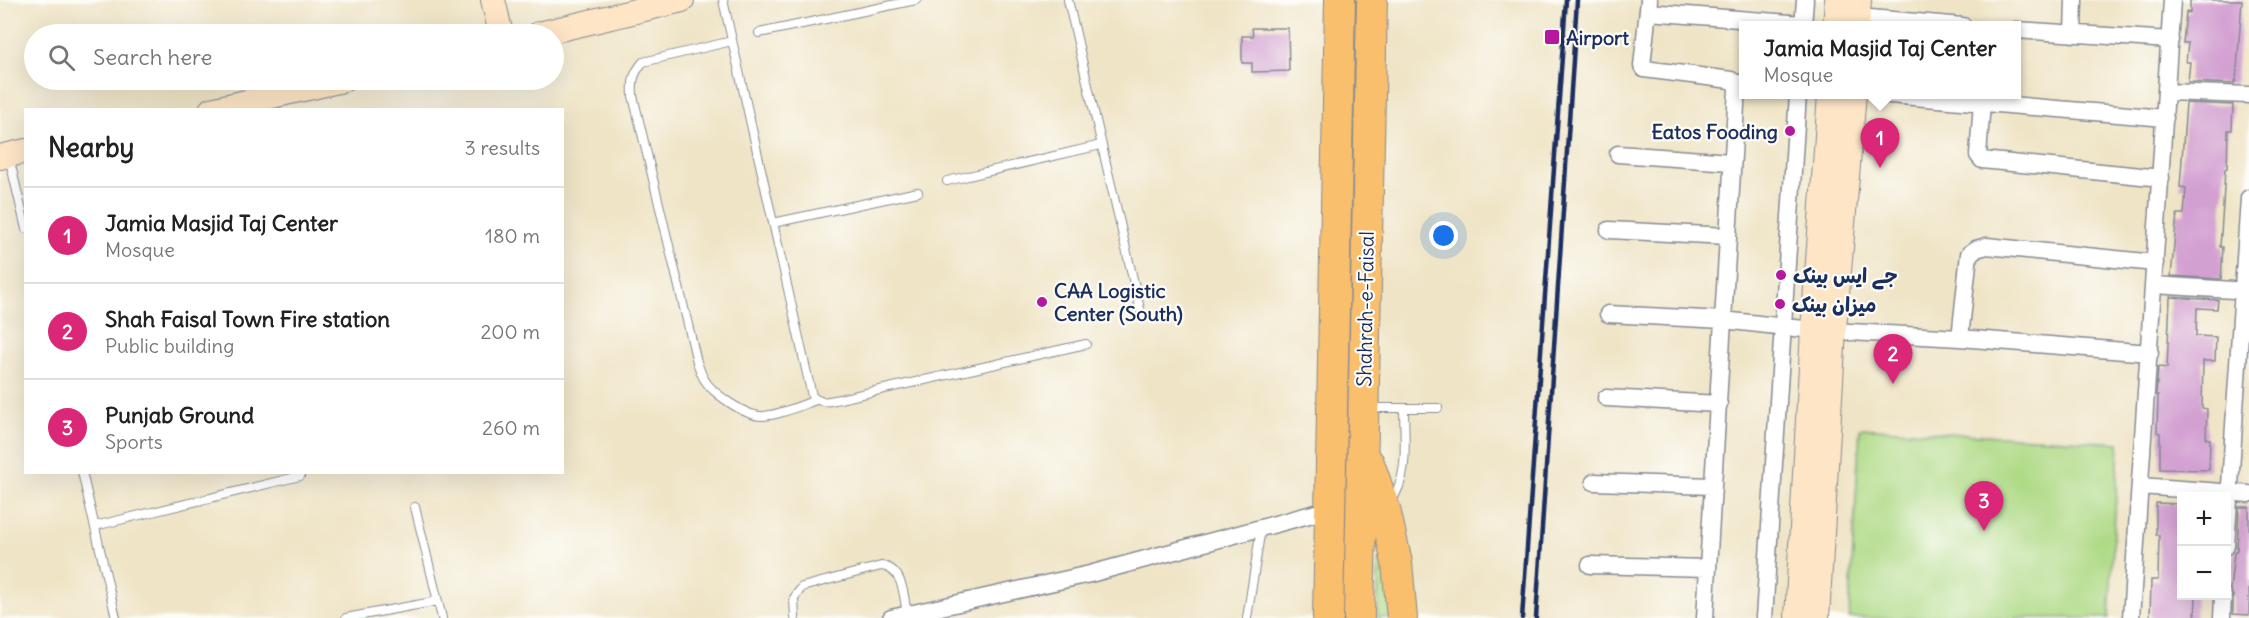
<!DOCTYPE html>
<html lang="en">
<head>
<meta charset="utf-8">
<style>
  body { margin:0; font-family:Delius,"Playpen Sans Arabic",sans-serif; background:#f6f6f6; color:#222 }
  .controls { position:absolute; right:18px; bottom:18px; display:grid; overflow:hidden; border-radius:0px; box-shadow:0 6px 24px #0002 }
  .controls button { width:54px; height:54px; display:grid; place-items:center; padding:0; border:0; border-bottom:2px solid #e0e0e0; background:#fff; color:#222; font:30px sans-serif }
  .you { position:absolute; left:1444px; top:236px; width:21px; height:21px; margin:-15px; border:4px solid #fff; border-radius:50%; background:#1a73e8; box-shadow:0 0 0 9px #1a73e833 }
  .badge { display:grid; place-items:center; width:39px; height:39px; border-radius:50%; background:#db2777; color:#fff; font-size:20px; font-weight:700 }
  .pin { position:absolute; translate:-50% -50px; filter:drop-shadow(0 2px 3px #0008) }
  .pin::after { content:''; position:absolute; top:32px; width:21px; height:18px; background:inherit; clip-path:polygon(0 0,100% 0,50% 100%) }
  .popup { position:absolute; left:1739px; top:21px; width:282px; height:78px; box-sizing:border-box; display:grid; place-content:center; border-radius:0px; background:#fff; filter:drop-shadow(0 2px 4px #0005); font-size:20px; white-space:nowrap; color:#767676 }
  .popup b { font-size:22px; color:#222 }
  .popup::after { content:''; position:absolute; left:50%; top:100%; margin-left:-12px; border:12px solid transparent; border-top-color:#fff }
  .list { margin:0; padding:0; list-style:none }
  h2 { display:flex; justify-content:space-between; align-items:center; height:78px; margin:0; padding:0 24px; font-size:26px }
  h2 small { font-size:20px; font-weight:400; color:#767676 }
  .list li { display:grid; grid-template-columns:39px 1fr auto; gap:18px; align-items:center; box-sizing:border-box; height:96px; padding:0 24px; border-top:2px solid #e0e0e0 }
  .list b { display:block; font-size:22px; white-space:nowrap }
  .list p { margin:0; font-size:20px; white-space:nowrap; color:#767676 }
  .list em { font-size:20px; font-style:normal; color:#767676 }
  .icon { flex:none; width:33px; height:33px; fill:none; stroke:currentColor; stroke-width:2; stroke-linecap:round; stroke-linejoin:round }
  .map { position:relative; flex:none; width:2249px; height:618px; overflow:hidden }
  .search { position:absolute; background:#fff; box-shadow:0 6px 24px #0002; left:24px; top:24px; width:540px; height:66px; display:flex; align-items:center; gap:15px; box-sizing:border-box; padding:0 21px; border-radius:33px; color:#767676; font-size:22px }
  .panel { position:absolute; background:#fff; box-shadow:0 6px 24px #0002; left:24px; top:108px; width:540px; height:366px; border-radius:0px }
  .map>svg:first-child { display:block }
  .green { fill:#afda86; stroke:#658472; stroke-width:1.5 }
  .building { fill:#d3a0d2 }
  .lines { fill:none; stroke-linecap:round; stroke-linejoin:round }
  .lane-casing { stroke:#858a92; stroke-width:10 }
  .street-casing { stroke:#858a92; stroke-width:19 }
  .secondary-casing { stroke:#858a92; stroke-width:26 }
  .highway-casing { stroke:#858a92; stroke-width:32 }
  .lane { stroke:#fff; stroke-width:8 }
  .street { stroke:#fff; stroke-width:16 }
  .secondary { stroke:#fde5c5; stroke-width:24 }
  .highway { stroke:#f9bf6d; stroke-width:30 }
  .rail { stroke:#1b2f5e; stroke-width:4.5 }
  .poi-dot { fill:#b5179e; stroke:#fdfcf7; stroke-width:2 }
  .labels { text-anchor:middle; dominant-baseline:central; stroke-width:4.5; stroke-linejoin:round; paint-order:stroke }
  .poi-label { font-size:20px; font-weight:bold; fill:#1b2f5e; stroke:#fdfcf7; text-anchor:start }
  .street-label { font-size:20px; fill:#1b2f5e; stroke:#fdfcf7 }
</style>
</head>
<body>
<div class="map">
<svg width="2249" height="618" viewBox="0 0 2249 618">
  <rect width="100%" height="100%" fill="#fdfcf7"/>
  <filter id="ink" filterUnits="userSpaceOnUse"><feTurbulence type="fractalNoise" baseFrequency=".0167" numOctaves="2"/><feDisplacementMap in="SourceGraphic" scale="12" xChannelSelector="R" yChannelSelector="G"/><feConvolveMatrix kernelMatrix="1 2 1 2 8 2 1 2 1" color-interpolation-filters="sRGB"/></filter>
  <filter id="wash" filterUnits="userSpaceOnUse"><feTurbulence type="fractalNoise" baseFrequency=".008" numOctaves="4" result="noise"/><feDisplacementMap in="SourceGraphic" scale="24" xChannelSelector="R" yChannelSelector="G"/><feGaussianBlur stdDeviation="1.35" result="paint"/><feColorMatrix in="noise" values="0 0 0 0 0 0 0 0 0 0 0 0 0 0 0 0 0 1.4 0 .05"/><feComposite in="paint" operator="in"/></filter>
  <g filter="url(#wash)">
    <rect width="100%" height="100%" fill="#efe4c6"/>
    <!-- green -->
    <path class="green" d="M1860,428L2119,443L2109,618H1849Z
      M1378,561L1390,562L1394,618H1378Z"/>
    <g id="blocks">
      <!-- building -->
      <path class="building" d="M2190,0H2242L2236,82L2234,81V84L2188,82L2190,62H2186L2188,43H2183L2186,12L2190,13Z
        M1252,28H1288L1289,71L1252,72V63H1242V36H1253Z
        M2186,103L2233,105L2232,130H2228L2227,169H2225L2223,205L2220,247H2223L2221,279L2171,276L2177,214H2184L2186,188L2180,187Z
        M2170,297L2218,300L2217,309L2197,308L2196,336L2216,337L2215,361H2203L2202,408L2207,409L2206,439H2210L2209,470L2160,469V433L2157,432L2158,395H2156L2158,367L2167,368Z
        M2156,503L2181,504V596H2196L2195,618H2150L2151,580H2158L2159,535H2156Z
        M2239,507H2249V615L2233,614V596L2230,589L2234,553L2237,550Z"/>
    </g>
  </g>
  <g filter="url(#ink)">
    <use href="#blocks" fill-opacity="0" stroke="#858a92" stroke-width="1.5"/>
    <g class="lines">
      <!-- lane casing -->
      <g class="lane-casing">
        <path id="lane" d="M723,0L812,396C819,403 826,402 835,400L1086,344
          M1068,0L1140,309
          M759,33L916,0
          M732,41L643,62C633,74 632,81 633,96L697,362C699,367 701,374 704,379C712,393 745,416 762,416C780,415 799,406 816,400
          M9,157L26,229
          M947,181L1101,145
          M773,223L918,192
          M1367,408H1438
          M82,472L116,618
          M1390,503C1410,477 1404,440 1404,408
          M415,507L442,618
          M95,526L300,476
          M346,618L438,601
          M795,618L794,598L802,587L881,566C904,568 904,598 907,615
          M1247,618L1261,528"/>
      </g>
      <!-- street casing -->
      <g class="street-casing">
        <path id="street" d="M1649,0L1642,66L1644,69L1731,80L1735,83H1744
          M1648,12L1803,24
          M1858,17L1963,26
          M1803,26L1805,0
          M2016,30L2170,40
          M2073,34L2074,0
          M2167,92L2249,95
          M1878,94L2165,118
          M1982,103L1978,155L1982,160L2161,178
          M1618,154L1731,162
          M1609,230L1728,236
          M2154,285L2249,291
          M1608,314L1723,320L1813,330L1960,338L2150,353
          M1960,338L1969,254L1976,249L1987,246L2155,263
          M1606,398L1719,404
          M1594,482L1712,486
          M2140,486L2249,494
          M2226,546L2249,198
          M1590,565L1707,568
          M891,618L1090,574L1331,509
          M1705,618L1737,89L1735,83
          M1764,618L1798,94
          M2131,618L2172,0
          M2222,618L2223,596"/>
      </g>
      <!-- secondary casing -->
      <g class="secondary-casing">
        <path id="secondary" d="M493,0L501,34
          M1835,26L1837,0
          M1857,26L1859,0
          M539,34L682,0
          M211,110L343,80
          M0,157L26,151
          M1797,618L1813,330L1830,94
          M1817,618L1834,330L1854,94"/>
      </g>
      <!-- highway casing -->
      <g class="highway-casing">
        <path id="highway" d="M1369,463L1385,509L1397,563L1402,618
          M1328,618L1340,0
          M1359,618L1372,0"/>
      </g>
      <!-- lane -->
      <use href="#lane" class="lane"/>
      <!-- street -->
      <use href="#street" class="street"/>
      <!-- secondary -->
      <use href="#secondary" class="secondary"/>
      <!-- highway -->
      <use href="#highway" class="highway"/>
      <!-- rail -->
      <path class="rail" d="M1522,618L1566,0
        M1536,618L1577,0"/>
    </g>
  </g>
  <!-- markers -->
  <g class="poi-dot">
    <rect x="1544" y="29" width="16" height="16" rx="3"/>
    <circle cx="1790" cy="131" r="6"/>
    <circle cx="1781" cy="275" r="6"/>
    <circle cx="1042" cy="302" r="6"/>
    <circle cx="1780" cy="304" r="6"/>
  </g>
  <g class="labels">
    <!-- poi labels -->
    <g class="poi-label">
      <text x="1566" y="37">Airport</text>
      <text x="1778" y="131" text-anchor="end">Eatos Fooding</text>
      <text x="1793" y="275">جے ایس بینک</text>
      <text x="1054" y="290">CAA Logistic<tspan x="1054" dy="23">Center (South)</tspan></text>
      <text x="1792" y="304">میزان بینک</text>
    </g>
    <!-- street labels -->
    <g class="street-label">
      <text transform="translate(1365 309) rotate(-89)">Shahrah-e-Faisal</text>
    </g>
  </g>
</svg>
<div class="controls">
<button>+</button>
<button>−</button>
</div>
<div class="you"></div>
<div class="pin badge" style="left:1880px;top:168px">1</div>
<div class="popup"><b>Jamia Masjid Taj Center</b>Mosque</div>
<div class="pin badge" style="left:1893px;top:384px">2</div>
<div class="pin badge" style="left:1984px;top:531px">3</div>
<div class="search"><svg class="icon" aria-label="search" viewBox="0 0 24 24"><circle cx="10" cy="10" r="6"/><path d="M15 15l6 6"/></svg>Search here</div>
<section class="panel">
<h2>Nearby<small>3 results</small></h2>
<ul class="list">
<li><span class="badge">1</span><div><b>Jamia Masjid Taj Center</b><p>Mosque</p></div><em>180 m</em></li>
<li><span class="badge">2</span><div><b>Shah Faisal Town Fire station</b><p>Public building</p></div><em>200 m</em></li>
<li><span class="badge">3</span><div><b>Punjab Ground</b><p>Sports</p></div><em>260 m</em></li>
</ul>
</section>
</div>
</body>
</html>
